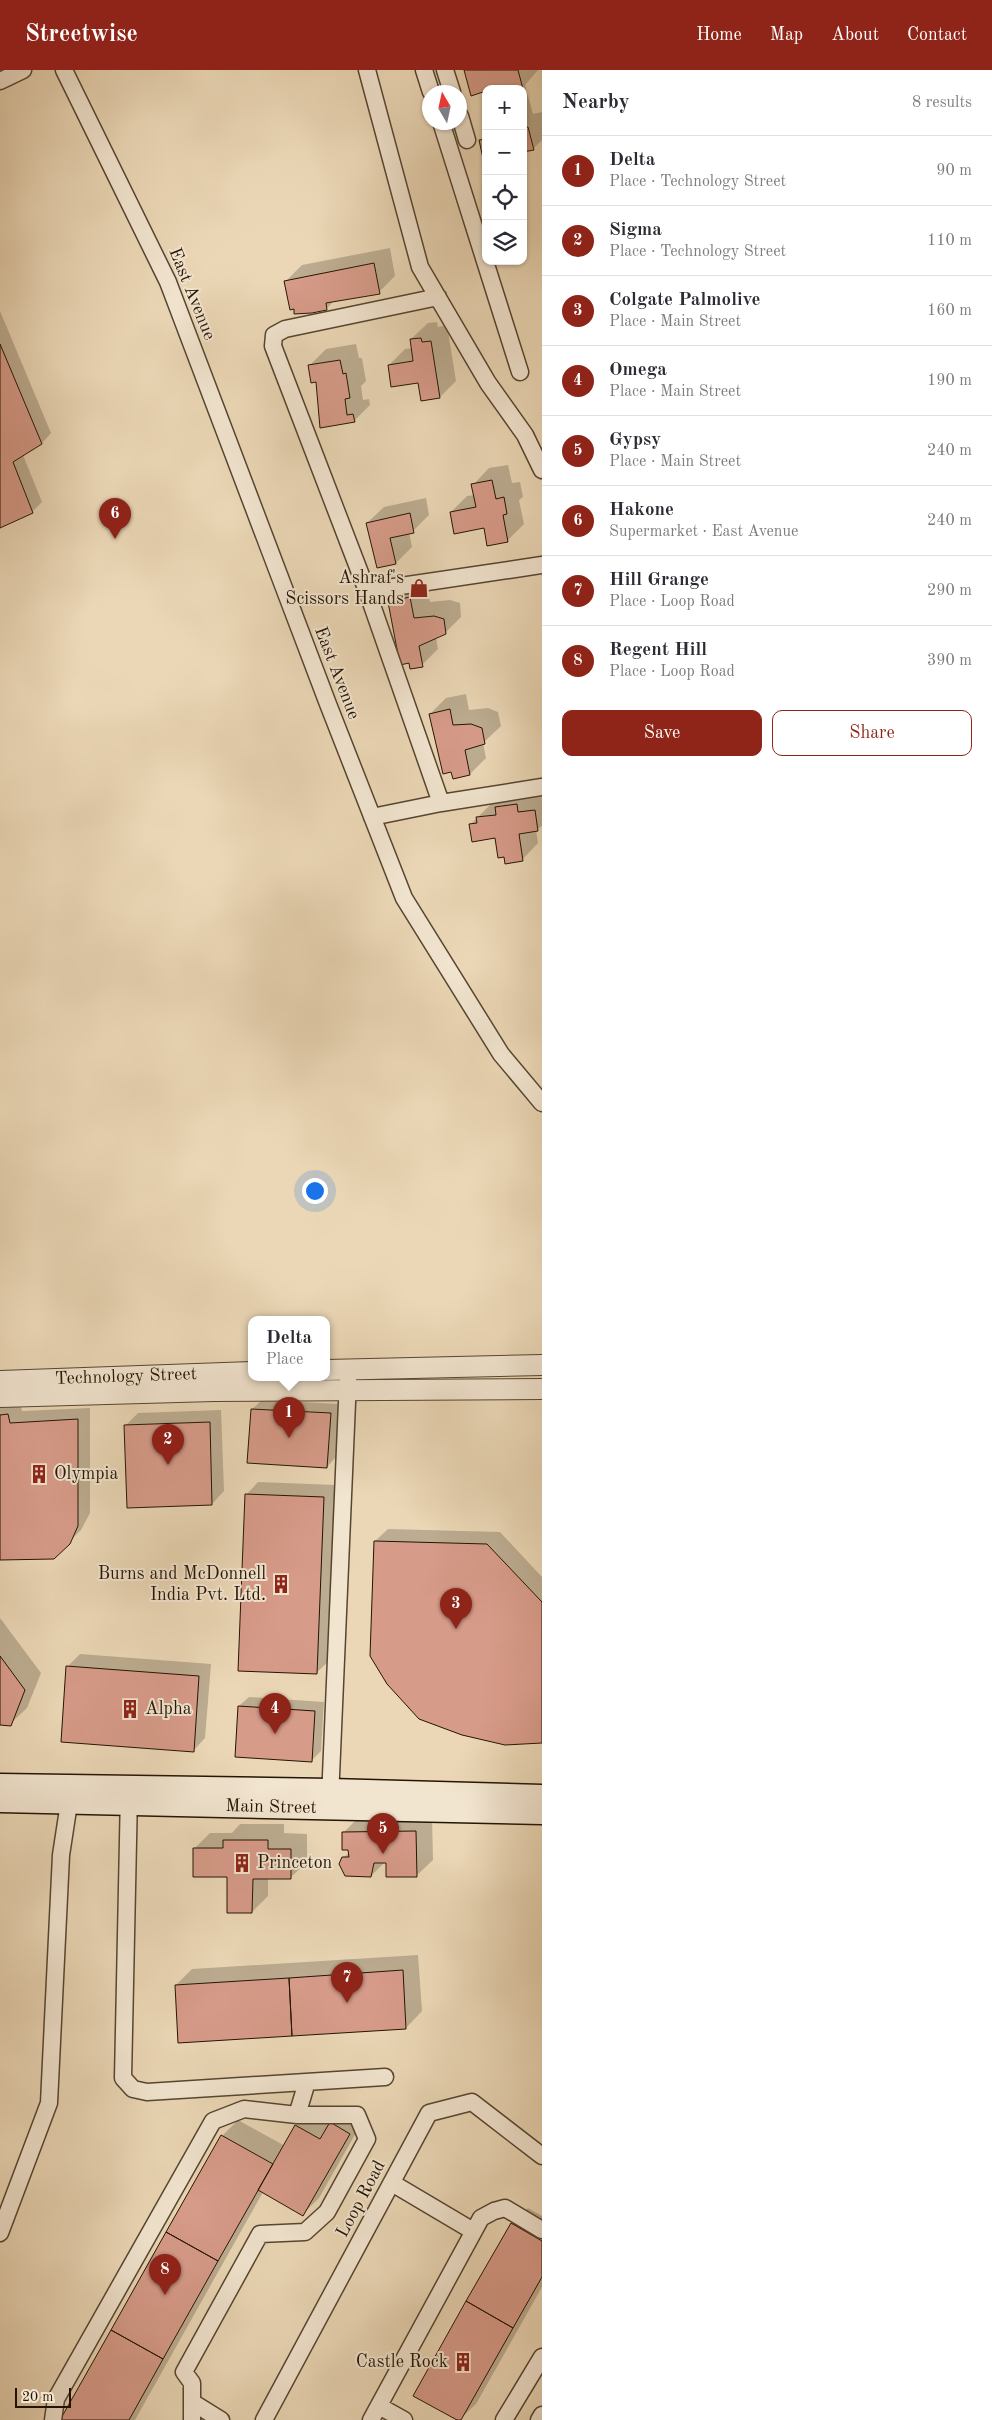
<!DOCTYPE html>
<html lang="en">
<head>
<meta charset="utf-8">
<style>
  body { margin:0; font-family:"Old Standard TT",serif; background:#f7f7f7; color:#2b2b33 }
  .controls { position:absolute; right:15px; top:15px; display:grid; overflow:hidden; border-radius:10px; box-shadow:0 1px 4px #0004 }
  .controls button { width:45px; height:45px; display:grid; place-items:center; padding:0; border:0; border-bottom:1px solid #e1e1e2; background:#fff; color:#2b2b33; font:25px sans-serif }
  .compass { position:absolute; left:422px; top:15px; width:45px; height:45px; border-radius:50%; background:#fff; box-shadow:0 1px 4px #0004; rotate:351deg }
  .scale { position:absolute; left:15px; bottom:12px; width:56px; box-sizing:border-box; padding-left:5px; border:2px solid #241404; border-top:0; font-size:14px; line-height:18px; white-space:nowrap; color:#241404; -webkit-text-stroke:4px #f2e5d0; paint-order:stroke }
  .you { position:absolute; left:314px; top:1120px; width:18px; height:18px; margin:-12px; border:4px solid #fff; border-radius:50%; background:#1a73e8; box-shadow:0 0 0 8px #1a73e833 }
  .badge { display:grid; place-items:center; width:32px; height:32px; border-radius:50%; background:#8f2418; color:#fff; font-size:16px; font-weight:700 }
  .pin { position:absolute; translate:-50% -41px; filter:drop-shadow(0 1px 2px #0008) }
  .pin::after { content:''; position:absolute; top:26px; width:18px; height:15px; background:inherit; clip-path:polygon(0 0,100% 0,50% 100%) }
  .popup { position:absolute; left:248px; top:1246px; width:82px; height:65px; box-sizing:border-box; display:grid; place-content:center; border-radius:10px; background:#fff; filter:drop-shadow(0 1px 4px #0005); font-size:16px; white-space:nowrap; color:#7c7c81 }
  .popup b { font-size:19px; color:#2b2b33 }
  .popup::after { content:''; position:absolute; left:50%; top:100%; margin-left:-10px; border:10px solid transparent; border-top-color:#fff }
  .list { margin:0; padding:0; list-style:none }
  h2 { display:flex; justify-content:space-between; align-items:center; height:65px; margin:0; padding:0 20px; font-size:21px }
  h2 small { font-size:16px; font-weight:400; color:#7c7c81 }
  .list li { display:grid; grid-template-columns:32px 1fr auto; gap:15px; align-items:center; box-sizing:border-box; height:70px; padding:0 20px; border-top:1px solid #e1e1e2 }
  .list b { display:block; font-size:19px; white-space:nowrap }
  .list p { margin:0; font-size:16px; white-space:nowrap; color:#7c7c81 }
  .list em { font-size:16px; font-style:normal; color:#7c7c81 }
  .actions { display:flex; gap:10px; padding:15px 20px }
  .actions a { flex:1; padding:11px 0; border:1px solid #8f2418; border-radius:10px; text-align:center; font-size:18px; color:#8f2418 }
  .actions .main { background:#8f2418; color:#fff }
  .icon { flex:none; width:28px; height:28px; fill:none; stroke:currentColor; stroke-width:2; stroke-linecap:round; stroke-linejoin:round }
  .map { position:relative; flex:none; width:542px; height:2350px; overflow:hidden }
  header { display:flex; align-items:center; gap:30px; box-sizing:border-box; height:70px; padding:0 25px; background:#8f2418; color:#fff }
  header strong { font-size:24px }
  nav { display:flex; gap:28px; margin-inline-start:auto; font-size:18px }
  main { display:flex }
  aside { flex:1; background:#fff }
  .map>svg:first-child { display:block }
  .shadow { fill:#0003 }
  .building { fill:#d79b89; stroke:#241404 }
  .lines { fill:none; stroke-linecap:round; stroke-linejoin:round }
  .minor-casing { stroke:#564530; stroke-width:19 }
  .tertiary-casing { stroke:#564530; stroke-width:22 }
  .secondary-casing { stroke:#241404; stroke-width:25 }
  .minor { stroke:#f2e5d0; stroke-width:16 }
  .tertiary { stroke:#f2e5d0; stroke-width:20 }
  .secondary { stroke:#f2e5d0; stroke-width:22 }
  .labels { text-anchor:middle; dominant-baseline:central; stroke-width:4; stroke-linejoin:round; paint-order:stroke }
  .street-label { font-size:18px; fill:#241404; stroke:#f2e5d0 }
  .poi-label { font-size:18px; fill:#241404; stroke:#f2e5d0; text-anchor:end }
</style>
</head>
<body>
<header>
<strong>Streetwise</strong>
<nav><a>Home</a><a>Map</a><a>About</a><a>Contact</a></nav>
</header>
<main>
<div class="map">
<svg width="542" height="2350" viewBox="0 0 542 2350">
  <rect width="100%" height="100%" fill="#ebd7b6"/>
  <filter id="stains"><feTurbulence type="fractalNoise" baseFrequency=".004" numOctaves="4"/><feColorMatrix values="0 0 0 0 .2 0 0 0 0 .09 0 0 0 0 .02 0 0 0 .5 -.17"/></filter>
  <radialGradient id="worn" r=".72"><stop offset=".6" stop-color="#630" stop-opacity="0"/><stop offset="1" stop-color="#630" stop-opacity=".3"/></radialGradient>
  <!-- shadow -->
  <path class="shadow" d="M465,0H538L525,15L533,44L542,42V70L533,79L523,81V19H486L484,21Z
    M390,178L395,206L379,222L335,230L327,238L295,243L285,212L302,195Z
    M0,241L51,363L42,373L23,385L42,432L32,442L0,456Z
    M437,252L438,257L447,255L456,311L440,327L419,311L389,295L405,279L413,278L411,269L428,253Z
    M356,274L359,288H362L366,311L361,316L363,330L369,329L370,335L354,351L322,356L317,311L310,295L326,279Z
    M508,395L512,413L520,412L523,427L519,430L524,454L507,471L485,457L451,442L467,426L475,425L473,415L489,398Z
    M426,428L429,445L413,461L409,462L412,477L396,493L378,497L367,453L384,437Z
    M426,512L430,532L450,530L460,533L461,547L445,563L436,567L438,579L422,595L389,532L405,516Z
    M466,624L469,640L488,638L498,642L501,656L483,673L486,688L470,704L430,644L446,628Z
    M542,725V756L536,760L538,773L522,790L496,767L471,754L493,732Z
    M262,1330L340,1334L336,1387L327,1397L252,1339Z
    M0,1333H20L22,1341L90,1338V1443L81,1460L53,1488H0Z
    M221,1340L224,1421L212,1434L126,1355L138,1343Z
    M258,1412L336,1415L329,1591L316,1603L246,1425Z
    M388,1459L500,1462L542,1507V1671L375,1471Z
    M0,1548L41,1603L27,1638L10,1654H0Z
    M80,1584L211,1594L205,1668L193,1681L68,1596Z
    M249,1627L324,1632L321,1681L311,1691L239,1636Z
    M360,1746H432L433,1790L416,1806L387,1792H385L371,1806L343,1788L350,1782L344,1762Z
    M240,1754H284V1763L307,1764V1792L290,1808H268V1826L252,1842L229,1806L194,1779L210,1763H232Z
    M418,1885L422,1941L406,1958L176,1915L192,1899Z
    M312,2039L365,2047L319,2128L303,2144L263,2122L135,2350H62L222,2066L238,2050L285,2076L296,2055Z
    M528,2138L542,2146V2217L476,2334L459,2350L512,2154Z"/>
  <!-- building -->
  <path class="building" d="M464,0H518L523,19H486V31L483,22L471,26Z
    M528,57L534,80L523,82V58Z
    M486,69V92L484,93L479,70Z
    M374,193L380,224L326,233L327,240L312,243L294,244V239L290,240L284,211Z
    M421,268L422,272L431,271L440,328L421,331L418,313L391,317L388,295L413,291L410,269Z
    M0,274L42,374L13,392L33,443L0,458Z
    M340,290L343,304L346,303L350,328L345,329L347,345L353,344L355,352L320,358L316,312L311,313L308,295Z
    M492,410L496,429L504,427L507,444L503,445L508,472L487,476L484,458L454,464L450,442L476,437L471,414Z
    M410,443L414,463L390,468L396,494L377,498L366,453Z
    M410,527L414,548L434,546L444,549L446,564L419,576L423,597L410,599L409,593L400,595L388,532Z
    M450,639L453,655L471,654L482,658L485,674L465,680L470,705L453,709L451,702L443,704L429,644Z
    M517,734L518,742L535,740L538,761L519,764L523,791L505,794L504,787L498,788L495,768L472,772L469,754L477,753L476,747L496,745L495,737Z
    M251,1339L331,1343L327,1398L247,1393Z
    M8,1344L10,1353L78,1349V1456L70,1474L54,1489L0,1490V1345Z
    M210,1352L212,1435L127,1438L124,1355Z
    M245,1424L324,1427L317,1604L238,1601Z
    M374,1471L487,1474L542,1532V1673L505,1675L462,1665L419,1649L387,1614L370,1586Z
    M0,1586L25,1620L11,1656L0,1655Z
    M66,1596L199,1606L194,1682L61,1672Z
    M238,1636L315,1641L312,1692L235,1687Z
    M416,1761L417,1807H386V1793H374L371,1807L345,1806L339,1794L342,1787H349L348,1780H342V1762Z
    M223,1770H268V1779H291V1809H253L252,1843H227V1807H193V1778H223Z
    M403,1900L406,1959L292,1966L289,1908Z
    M289,1908L292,1966L178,1973L175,1915Z
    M330,2052L350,2064L303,2146L258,2120L295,2055L320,2069Z
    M221,2065L273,2094L218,2191L166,2162Z
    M511,2153L542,2171V2207L513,2258L466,2231Z
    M166,2162L218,2191L163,2289L111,2260Z
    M466,2231L513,2258L461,2350H457L413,2326Z
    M111,2260L163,2289L129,2350H60Z"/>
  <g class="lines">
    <!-- minor casing -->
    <g class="minor-casing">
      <path id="minor" d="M64,0L168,212L328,634L404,828L501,984L542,1033
        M367,0L420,197L488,313L525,365L542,400
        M424,0L431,22
        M445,0L452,22
        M0,11L23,0
        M460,46L467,70
        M441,52L520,302
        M438,227L285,259L274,265L273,276L367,521L441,733
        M367,521L542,495
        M372,747L441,733L542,717
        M129,1723L123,2008L133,2019L147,2022L385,2007
        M330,1729L348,1309
        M297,2045L307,2012
        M392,2113L473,2161
        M0,2163L49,2033L61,1785L69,1733
        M192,2332L221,2350
        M379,2336L404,2350
        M53,2350L56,2329L213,2051L244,2039L297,2045H357L367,2069L327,2142L305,2162L260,2164L184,2302L192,2313V2350
        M264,2350L429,2043L472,2032L542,2086
        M371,2350L481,2148L494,2141L505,2138L542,2160
        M504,2350L542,2287
        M539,2350L542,2345"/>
    </g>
    <!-- tertiary casing -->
    <g class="tertiary-casing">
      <g id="tertiary">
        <path d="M326,1300L542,1295"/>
        <path id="s1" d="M0,1311L252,1302"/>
        <path d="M0,1327L214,1321L542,1319"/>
      </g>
    </g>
    <!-- secondary casing -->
    <g class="secondary-casing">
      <g id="secondary">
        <path d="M0,1715L331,1720L542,1726"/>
        <path id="s2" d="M0,1731L542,1743"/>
      </g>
    </g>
    <!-- minor -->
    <use href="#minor" class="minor"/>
    <!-- tertiary -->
    <use href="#tertiary" class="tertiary"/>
    <!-- secondary -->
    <use href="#secondary" class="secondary"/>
  </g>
  <!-- icons -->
  <defs>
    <g id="shop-bare" transform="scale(1.5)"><path d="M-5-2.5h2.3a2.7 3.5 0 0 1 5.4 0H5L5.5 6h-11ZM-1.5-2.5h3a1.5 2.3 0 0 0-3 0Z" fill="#8f2418" stroke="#f2e5d0" stroke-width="2.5" paint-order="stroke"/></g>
    <g id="building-bare" transform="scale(1.5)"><path d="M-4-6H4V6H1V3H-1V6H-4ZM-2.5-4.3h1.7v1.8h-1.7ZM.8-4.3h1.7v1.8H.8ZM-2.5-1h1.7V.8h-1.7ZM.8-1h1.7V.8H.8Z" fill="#8f2418" stroke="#f2e5d0" stroke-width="2.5" paint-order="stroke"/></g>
  </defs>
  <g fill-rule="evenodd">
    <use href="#shop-bare" x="419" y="518"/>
    <use href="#building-bare" x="39" y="1404"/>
    <use href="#building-bare" x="281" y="1514"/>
    <use href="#building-bare" x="130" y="1639"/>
    <use href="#building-bare" x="242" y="1793"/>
    <use href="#building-bare" x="463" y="2292"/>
  </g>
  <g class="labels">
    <!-- street labels -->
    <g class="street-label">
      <text transform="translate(192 224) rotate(68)">East Avenue</text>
      <text transform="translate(337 603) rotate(69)">East Avenue</text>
      <text stroke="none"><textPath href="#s1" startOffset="126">Technology Street</textPath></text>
      <text stroke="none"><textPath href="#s2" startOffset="271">Main Street</textPath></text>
      <text transform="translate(361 2129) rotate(-62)">Loop Road</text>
    </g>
    <!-- poi labels -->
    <g class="poi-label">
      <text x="404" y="508">Ashraf's<tspan x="404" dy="21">Scissors Hands</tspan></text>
      <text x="54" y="1404" text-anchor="start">Olympia</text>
      <text x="266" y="1504">Burns and McDonnell<tspan x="266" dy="21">India Pvt. Ltd.</tspan></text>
      <text x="145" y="1639" text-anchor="start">Alpha</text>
      <text x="257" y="1793" text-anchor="start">Princeton</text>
      <text x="448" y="2292">Castle Rock</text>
    </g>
  </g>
  <rect width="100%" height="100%" filter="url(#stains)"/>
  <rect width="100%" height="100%" fill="url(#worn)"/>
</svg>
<div class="controls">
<button>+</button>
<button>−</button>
<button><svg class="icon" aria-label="locate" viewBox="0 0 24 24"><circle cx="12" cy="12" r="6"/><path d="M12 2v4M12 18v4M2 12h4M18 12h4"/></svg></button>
<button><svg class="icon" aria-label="layers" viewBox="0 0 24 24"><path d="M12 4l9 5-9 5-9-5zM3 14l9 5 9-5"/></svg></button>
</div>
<svg class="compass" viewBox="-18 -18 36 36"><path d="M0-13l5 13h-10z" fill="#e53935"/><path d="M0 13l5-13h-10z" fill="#7c7c81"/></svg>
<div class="scale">20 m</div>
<div class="you"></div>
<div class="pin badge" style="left:289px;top:1368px">1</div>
<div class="popup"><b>Delta</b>Place</div>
<div class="pin badge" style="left:168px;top:1395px">2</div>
<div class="pin badge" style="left:456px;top:1559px">3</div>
<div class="pin badge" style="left:275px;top:1664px">4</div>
<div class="pin badge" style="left:383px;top:1784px">5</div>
<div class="pin badge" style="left:115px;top:469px">6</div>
<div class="pin badge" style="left:347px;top:1933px">7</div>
<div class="pin badge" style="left:165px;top:2225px">8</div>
</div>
<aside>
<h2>Nearby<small>8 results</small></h2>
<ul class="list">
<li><span class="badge">1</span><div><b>Delta</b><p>Place · Technology Street</p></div><em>90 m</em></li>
<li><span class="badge">2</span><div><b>Sigma</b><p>Place · Technology Street</p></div><em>110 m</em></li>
<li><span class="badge">3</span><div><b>Colgate Palmolive</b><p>Place · Main Street</p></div><em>160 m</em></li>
<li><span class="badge">4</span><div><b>Omega</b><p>Place · Main Street</p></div><em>190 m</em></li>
<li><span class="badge">5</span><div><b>Gypsy</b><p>Place · Main Street</p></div><em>240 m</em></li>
<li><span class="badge">6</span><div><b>Hakone</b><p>Supermarket · East Avenue</p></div><em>240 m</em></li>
<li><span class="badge">7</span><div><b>Hill Grange</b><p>Place · Loop Road</p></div><em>290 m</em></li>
<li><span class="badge">8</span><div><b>Regent Hill</b><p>Place · Loop Road</p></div><em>390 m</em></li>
</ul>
<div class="actions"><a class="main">Save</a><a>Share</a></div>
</aside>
</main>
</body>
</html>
